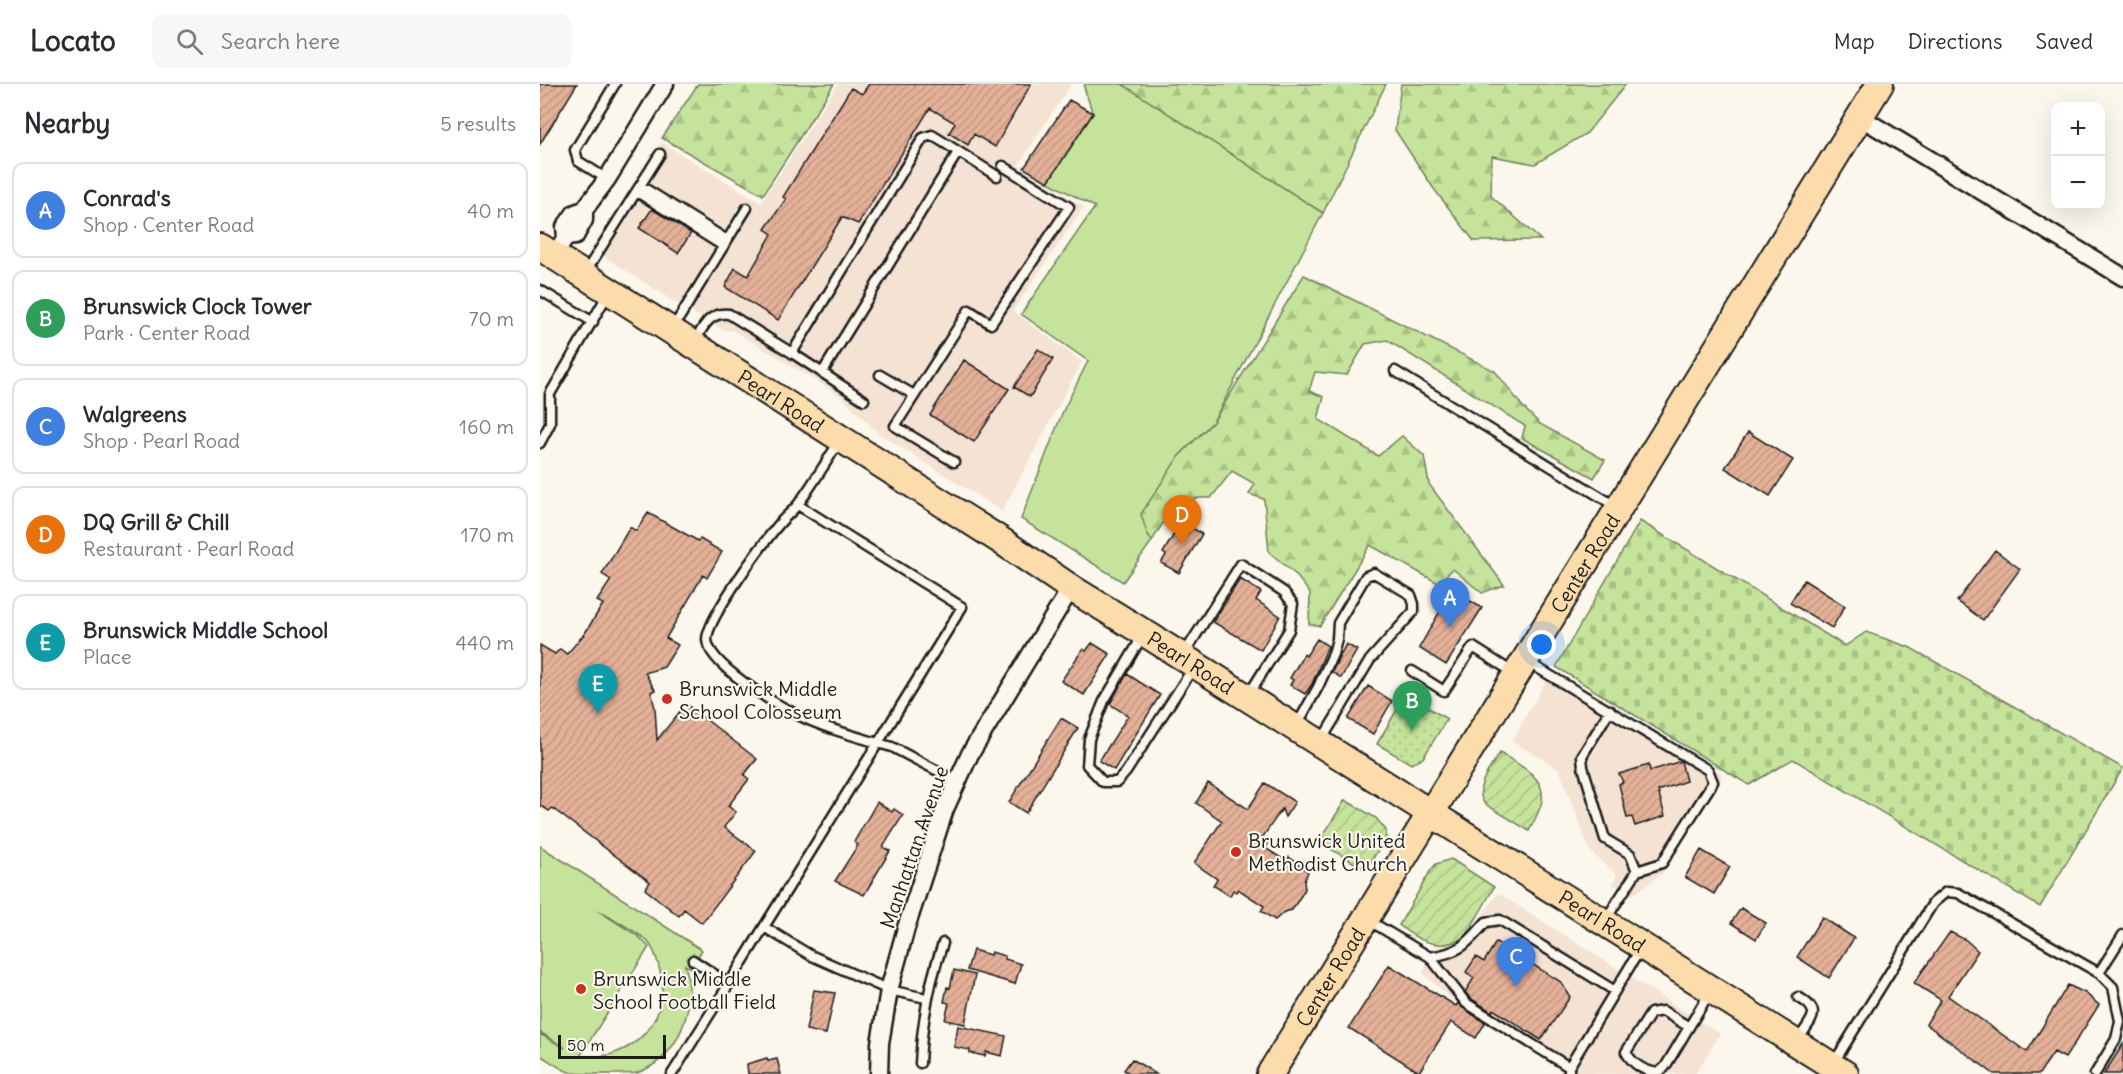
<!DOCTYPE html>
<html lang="en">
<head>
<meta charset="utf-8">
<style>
  body { margin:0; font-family:Delius,sans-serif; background:#f7f7f7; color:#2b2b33 }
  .controls { position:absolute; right:18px; top:18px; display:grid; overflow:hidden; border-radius:12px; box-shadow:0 6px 24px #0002 }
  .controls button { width:54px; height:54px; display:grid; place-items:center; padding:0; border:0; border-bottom:2px solid #e1e1e2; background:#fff; color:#2b2b33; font:30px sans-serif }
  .scale { position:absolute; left:18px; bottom:15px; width:108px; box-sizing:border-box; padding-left:6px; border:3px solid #1c1c1c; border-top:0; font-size:16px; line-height:21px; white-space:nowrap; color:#1c1c1c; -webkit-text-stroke:4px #fbf7ec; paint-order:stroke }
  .you { position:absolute; left:1002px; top:561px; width:21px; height:21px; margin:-15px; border:4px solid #fff; border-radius:50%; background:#1a73e8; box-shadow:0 0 0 9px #1a73e833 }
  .badge { display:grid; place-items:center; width:39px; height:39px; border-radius:50%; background:#c8321e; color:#fff; font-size:20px; font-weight:700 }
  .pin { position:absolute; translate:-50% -50px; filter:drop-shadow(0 2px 3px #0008) }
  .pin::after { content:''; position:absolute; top:32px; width:21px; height:18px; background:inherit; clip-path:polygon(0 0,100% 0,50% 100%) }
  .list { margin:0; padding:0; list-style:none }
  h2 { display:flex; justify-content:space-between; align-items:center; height:78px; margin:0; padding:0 24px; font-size:26px }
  h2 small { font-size:20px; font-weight:400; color:#7c7c81 }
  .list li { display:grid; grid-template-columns:39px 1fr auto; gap:18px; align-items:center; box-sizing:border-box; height:96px; margin:0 12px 12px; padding:0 12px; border:2px solid #e1e1e2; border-radius:12px }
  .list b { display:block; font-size:22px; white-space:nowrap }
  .list p { margin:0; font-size:20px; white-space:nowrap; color:#7c7c81 }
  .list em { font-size:20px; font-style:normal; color:#7c7c81 }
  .icon { flex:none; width:33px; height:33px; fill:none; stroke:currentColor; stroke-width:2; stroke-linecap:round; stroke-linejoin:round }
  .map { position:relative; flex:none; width:1583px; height:990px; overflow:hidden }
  header { display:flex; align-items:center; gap:36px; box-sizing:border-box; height:84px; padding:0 30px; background:#fff; border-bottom:2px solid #e1e1e2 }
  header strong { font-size:28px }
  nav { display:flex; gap:33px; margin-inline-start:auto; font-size:21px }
  .search { width:420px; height:54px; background:#f7f7f7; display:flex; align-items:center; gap:15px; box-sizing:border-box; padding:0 21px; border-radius:12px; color:#7c7c81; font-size:22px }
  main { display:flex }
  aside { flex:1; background:#fff }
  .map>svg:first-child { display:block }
  .built { fill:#f4e2d3 }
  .grass { fill:#c5e39b; stroke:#70805c; stroke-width:1.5; fill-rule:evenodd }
  .forest { fill:url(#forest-firs); stroke:#70805c; stroke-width:1.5 }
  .cemetery { fill:url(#cemetery-stones); stroke:#70805c; stroke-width:1.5 }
  .park { fill:url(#park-dots); stroke:#70805c; stroke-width:1.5 }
  .garden { fill:url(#garden-furrows); stroke:#70805c; stroke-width:1.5 }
  .building { fill:url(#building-hatch); stroke:#1c1c1c; stroke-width:1.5 }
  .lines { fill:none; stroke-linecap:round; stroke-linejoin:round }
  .service-casing { stroke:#1c1c1c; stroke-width:13 }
  .minor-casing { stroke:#1c1c1c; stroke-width:21 }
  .primary-casing { stroke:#1c1c1c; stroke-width:30 }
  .service { stroke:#fbf7ec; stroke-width:8 }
  .minor { stroke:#fbf7ec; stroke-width:16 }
  .primary { stroke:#fddcac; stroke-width:26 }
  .poi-dot { fill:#c8321e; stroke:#fbf7ec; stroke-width:2 }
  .labels { text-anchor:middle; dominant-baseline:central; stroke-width:4.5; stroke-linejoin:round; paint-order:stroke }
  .street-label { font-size:20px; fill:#1c1c1c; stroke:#fbf7ec }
  .poi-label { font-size:20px; fill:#1c1c1c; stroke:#fbf7ec; text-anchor:start }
</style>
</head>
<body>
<header>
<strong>Locato</strong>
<div class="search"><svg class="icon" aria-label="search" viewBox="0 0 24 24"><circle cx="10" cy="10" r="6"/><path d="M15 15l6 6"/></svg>Search here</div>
<nav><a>Map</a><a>Directions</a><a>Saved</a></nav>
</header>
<main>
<aside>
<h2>Nearby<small>5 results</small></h2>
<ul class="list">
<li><span class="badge" style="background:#3f7fe0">A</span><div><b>Conrad's</b><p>Shop · Center Road</p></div><em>40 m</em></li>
<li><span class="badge" style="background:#2e9e5b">B</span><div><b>Brunswick Clock Tower</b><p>Park · Center Road</p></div><em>70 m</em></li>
<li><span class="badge" style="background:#3f7fe0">C</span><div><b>Walgreens</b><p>Shop · Pearl Road</p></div><em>160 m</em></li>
<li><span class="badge" style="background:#e8710a">D</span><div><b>DQ Grill &amp; Chill</b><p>Restaurant · Pearl Road</p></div><em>170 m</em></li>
<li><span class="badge" style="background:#0f9aa8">E</span><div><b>Brunswick Middle School</b><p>Place</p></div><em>440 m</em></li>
</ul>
</aside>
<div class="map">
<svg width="1583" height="990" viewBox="0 0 1583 990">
  <defs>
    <pattern id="forest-firs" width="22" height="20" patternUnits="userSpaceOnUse" patternTransform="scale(1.5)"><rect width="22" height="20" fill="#c5e39b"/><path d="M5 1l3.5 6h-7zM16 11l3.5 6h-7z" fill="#a9c285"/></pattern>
    <pattern id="cemetery-stones" width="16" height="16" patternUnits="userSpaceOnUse" patternTransform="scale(1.5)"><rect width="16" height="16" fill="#c5e39b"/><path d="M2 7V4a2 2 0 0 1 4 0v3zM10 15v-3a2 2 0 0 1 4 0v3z" fill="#a9c285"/></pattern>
    <pattern id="park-dots" width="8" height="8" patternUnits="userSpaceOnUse" patternTransform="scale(1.5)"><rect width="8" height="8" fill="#c5e39b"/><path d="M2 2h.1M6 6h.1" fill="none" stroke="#a9c285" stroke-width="1.8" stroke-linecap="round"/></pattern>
    <pattern id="garden-furrows" width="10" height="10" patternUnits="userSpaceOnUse" patternTransform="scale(1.5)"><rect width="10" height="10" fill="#c5e39b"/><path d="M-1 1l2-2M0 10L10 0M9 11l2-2" fill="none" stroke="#a9c285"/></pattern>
    <pattern id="building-hatch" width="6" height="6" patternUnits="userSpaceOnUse" patternTransform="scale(1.5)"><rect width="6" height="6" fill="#e4b098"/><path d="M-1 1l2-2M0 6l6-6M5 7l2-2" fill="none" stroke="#c39782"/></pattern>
  </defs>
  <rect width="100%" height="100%" fill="#fbf7ec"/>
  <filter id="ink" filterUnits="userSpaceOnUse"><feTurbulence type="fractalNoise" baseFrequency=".0167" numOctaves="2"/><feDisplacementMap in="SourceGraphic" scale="12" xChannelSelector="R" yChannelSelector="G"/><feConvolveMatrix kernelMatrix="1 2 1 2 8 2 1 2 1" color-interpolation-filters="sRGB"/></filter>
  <g filter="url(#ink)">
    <!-- built -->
    <path class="built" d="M298,0H531L478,82L544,123L473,227L542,278L462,427L338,349L301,312L194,247L181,245L133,217L51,164L121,58L221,119Z
      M1012,586L1174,683L1181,689L1180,699L1124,788L1093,811L1072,800L1077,791L1050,767L1019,685L972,657Z
      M958,809L1180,950L1155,990H1020L1021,987L913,916L883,889L893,864L924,858Z"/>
    <!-- grass -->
    <path class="grass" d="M545,0H590L629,29L783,129L673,338L639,372L607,449L612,457L583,498L481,435L523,327L548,277L481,230L555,123L508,98L553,30L544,3Z
      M0,762L162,866L151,884L145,881C157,922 141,973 97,989C88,990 75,990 65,990C55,990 42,990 32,989C21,986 10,977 0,971V950L25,964L0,948ZM57,826C68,832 100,849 108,858C115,866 119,882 121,892C128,927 106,959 72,970C62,973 51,972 40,972L109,863L98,852Z"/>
    <!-- forest -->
    <path class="forest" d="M158,0H294L223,111L122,54Z
      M582,0H846L783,129Z
      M861,0H1086L1047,49L995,80L952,72L951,112L1001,156L934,157L894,105L855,46Z
      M764,191L955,287L983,323L1000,340L1065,376L1054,394L982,354L985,342L847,256L825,260L807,291L775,288L769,307L784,313L778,335L838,372L862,352L884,372L889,400L964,501L942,509L913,485L898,499L830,461L780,542L769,540L770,509L755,490L729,468L724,415L709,410L715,400L692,387L671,414C636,411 629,430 612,457L607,449L601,430L639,372L673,338Z"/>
    <!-- cemetery -->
    <path class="cemetery" d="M1100,437L1305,562L1326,548L1369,563L1583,684L1500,823L1253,675L1209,701L1016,583Z"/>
    <!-- park -->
    <path class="park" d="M866,610L907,635L883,674L871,680L837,660Z"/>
    <!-- garden -->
    <path class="garden" d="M960,669C977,680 1006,692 1002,716C1001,726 993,738 989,747L945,720C932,704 951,683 960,669Z
      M805,716L836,734L846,746V753L826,786L779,758Z
      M911,775L954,803C948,813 930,849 922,854C900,868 876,856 859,841L891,786L896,780Z"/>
    <!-- building -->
    <path class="building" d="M0,0H37L0,60Z
      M329,0H491L455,63L434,50L428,61L409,49L415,39L390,24L318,140L302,133L238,236L185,203L195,184L208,192L232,150L225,145L246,115L243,113L311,4L322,10Z
      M529,16L553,29L508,98L484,84Z
      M112,125L151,149L138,169L99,144Z
      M498,265L513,275L490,313L474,303Z
      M424,276L469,305L434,358L390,331Z
      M1208,348L1253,376L1230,412L1185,384Z
      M108,429L158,457L160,455L182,468L167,494L163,491L126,554L138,561L124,583L105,589L115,606L111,608L115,624L117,656L146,620L217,675L204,691L209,695L188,722L196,728L184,743L216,767L162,839L144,825L139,832L105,805L110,798L12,724L9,727L0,721V561L15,570L20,565L27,570L45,549L63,520L57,517L71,496L62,490L90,443L96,447Z
      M646,440L662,450L639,489L621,479L626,471L623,469L634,450L638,452Z
      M1455,466L1480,485L1443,536L1417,517Z
      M700,495L721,508L716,516L740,532L721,566L673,538Z
      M1264,496L1305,522L1292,544L1250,519Z
      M912,506L942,524L906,581L879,564Z
      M777,555L788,562L772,600L765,610L750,601L753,596L750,594L764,570L766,572Z
      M552,559L570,570L544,611L521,597L543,565L546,567Z
      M806,560L817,566L801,594L792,588Z
      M587,590L620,611L574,686L559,677L588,632L570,620Z
      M828,602L852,617L833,650L808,635Z
      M521,634L538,644L486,729L469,718Z
      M1141,677L1146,697L1118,707L1125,732L1095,742L1092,733L1087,734L1079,700L1083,698L1079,690L1109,681L1110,687Z
      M668,699L708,725L725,699L755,718L745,733L742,725L722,754L729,759L725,764L746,777L749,773L768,788L764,797L765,805L752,826L744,828L735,836L721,827L724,822L698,805L696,808L693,806L690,812L673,801L677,795L654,779L682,737L656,719Z
      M337,718L352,728L354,725L363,731L343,763L350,767L324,811L295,797L318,761L314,758Z
      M1161,766L1190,783L1174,810L1145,793Z
      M1201,824L1226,839L1216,855L1191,839Z
      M1282,833L1314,854L1289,894L1257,873Z
      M1410,848L1426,856L1438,867L1408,912L1487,968L1528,901L1545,909L1559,921L1525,974L1514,968L1499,990H1454L1386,940L1401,916L1374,899Z
      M956,858L1021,898L1030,913L1001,956L953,925L952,928L930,914L925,908L934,894L926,888L936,873L944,878Z
      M433,866L450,871L451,868L465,872V875L481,880L475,900L427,886Z
      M849,881L916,922L918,919L923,924L945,939L936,954L911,938L879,988L809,944Z
      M414,886L435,891L425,940L405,936L409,919L404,918L407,903L410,904Z
      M274,906L295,909L286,950L266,946Z
      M418,942L466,952L462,972L446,968L445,972L430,969V966L414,963Z
      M1583,960V986L1580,990H1564Z
      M227,974L228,977L237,975L241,990H208L207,980Z
      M592,975L616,990H591L584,986Z"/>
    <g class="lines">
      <!-- service casing -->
      <g class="service-casing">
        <path id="service" d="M67,95L38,77L35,66L75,0
          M101,102L187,156
          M97,108L183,162
          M45,189L120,70
          M0,206L53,238
          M133,244L207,124
          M154,259C162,245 169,227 189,230L252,269L383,54L392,51L457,92
          M252,269L324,316
          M855,287L1077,423
          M282,289L418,68
          M340,291L374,311
          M299,358C286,378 273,400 259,419C253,427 246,432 240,439C224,458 168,533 167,555C167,580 235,620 256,630C281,643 311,651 338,659L224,843L270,871L349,906L386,914
          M0,359L10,340V310L68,210
          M414,378L355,342L429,226L451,240L529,123L463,82
          M258,421L422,523L338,659L352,663L417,697
          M602,553L564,617L549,655L547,681L563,698H577L586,688L653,584
          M644,570L701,480L744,508L753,520L749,546L709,610
          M986,577L1168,686L1173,698L1122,779L1097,787L1066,835
          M872,587L904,607L933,563L974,589
          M1070,626L1042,672L1043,683L1065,755L1090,770L1097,787
          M757,641L778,603L793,570L797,555L798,539L826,492L834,489L871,511L874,520V527L830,576L781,657
          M828,836L890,873C921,868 926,861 946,838L960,836L1075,907
          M890,873L926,919L1029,983
          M1559,889L1583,851
          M189,900L224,843
          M1258,913C1284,928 1271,935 1258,956
          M1149,943L1123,927L1111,929L1086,968C1093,981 1104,987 1118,989L1125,983L1170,908
          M380,979C382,937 389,899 403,859
          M1293,980L1393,819L1406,808L1418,809L1559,889L1573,903L1580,937L1576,955L1555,990
          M132,990L189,900L153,876
          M1029,990V983L1101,864"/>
      </g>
      <!-- minor casing -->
      <g class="minor-casing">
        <path id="minor" d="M1320,33L1583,193
          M26,153L35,152L44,136V126
          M14,172L26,153L25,143L35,129L44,126L67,95L125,0
          M339,990L340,959L349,906L366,844L405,725L430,670L531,504"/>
      </g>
      <!-- primary casing -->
      <g class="primary-casing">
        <g id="primary">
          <path id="s1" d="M0,163L460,456L531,504L611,553C842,700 1075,843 1305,990"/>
          <path id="s2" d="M730,990L1340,0"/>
        </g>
      </g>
      <!-- service -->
      <use href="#service" class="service"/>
      <!-- minor -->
      <use href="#minor" class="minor"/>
      <!-- primary -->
      <use href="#primary" class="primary"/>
    </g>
  </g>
  <!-- markers -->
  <g class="poi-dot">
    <circle cx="127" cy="615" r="6"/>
    <circle cx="696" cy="768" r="6"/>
    <circle cx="41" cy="905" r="6"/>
  </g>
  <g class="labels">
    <!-- street labels -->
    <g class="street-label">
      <text stroke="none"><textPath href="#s1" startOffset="286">Pearl Road</textPath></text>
      <text stroke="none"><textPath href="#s2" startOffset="600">Center Road</textPath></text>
      <text stroke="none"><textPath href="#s1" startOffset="772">Pearl Road</textPath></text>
      <text transform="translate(374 763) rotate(-71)">Manhattan Avenue</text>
      <text stroke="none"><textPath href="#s1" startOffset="1258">Pearl Road</textPath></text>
      <text stroke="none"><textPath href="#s2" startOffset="114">Center Road</textPath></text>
    </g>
    <!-- poi labels -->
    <g class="poi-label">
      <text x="139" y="604">Brunswick Middle<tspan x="139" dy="23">School Colosseum</tspan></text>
      <text x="708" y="756">Brunswick United<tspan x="708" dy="23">Methodist Church</tspan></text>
      <text x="53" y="894">Brunswick Middle<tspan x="53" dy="23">School Football Field</tspan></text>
    </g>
  </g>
</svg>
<div class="controls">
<button>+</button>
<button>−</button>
</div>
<div class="scale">50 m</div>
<div class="you"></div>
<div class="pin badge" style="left:910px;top:544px;background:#3f7fe0">A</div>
<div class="pin badge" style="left:872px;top:647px;background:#2e9e5b">B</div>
<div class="pin badge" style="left:976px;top:903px;background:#3f7fe0">C</div>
<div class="pin badge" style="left:642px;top:461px;background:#e8710a">D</div>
<div class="pin badge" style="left:58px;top:630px;background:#0f9aa8">E</div>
</div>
</main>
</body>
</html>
